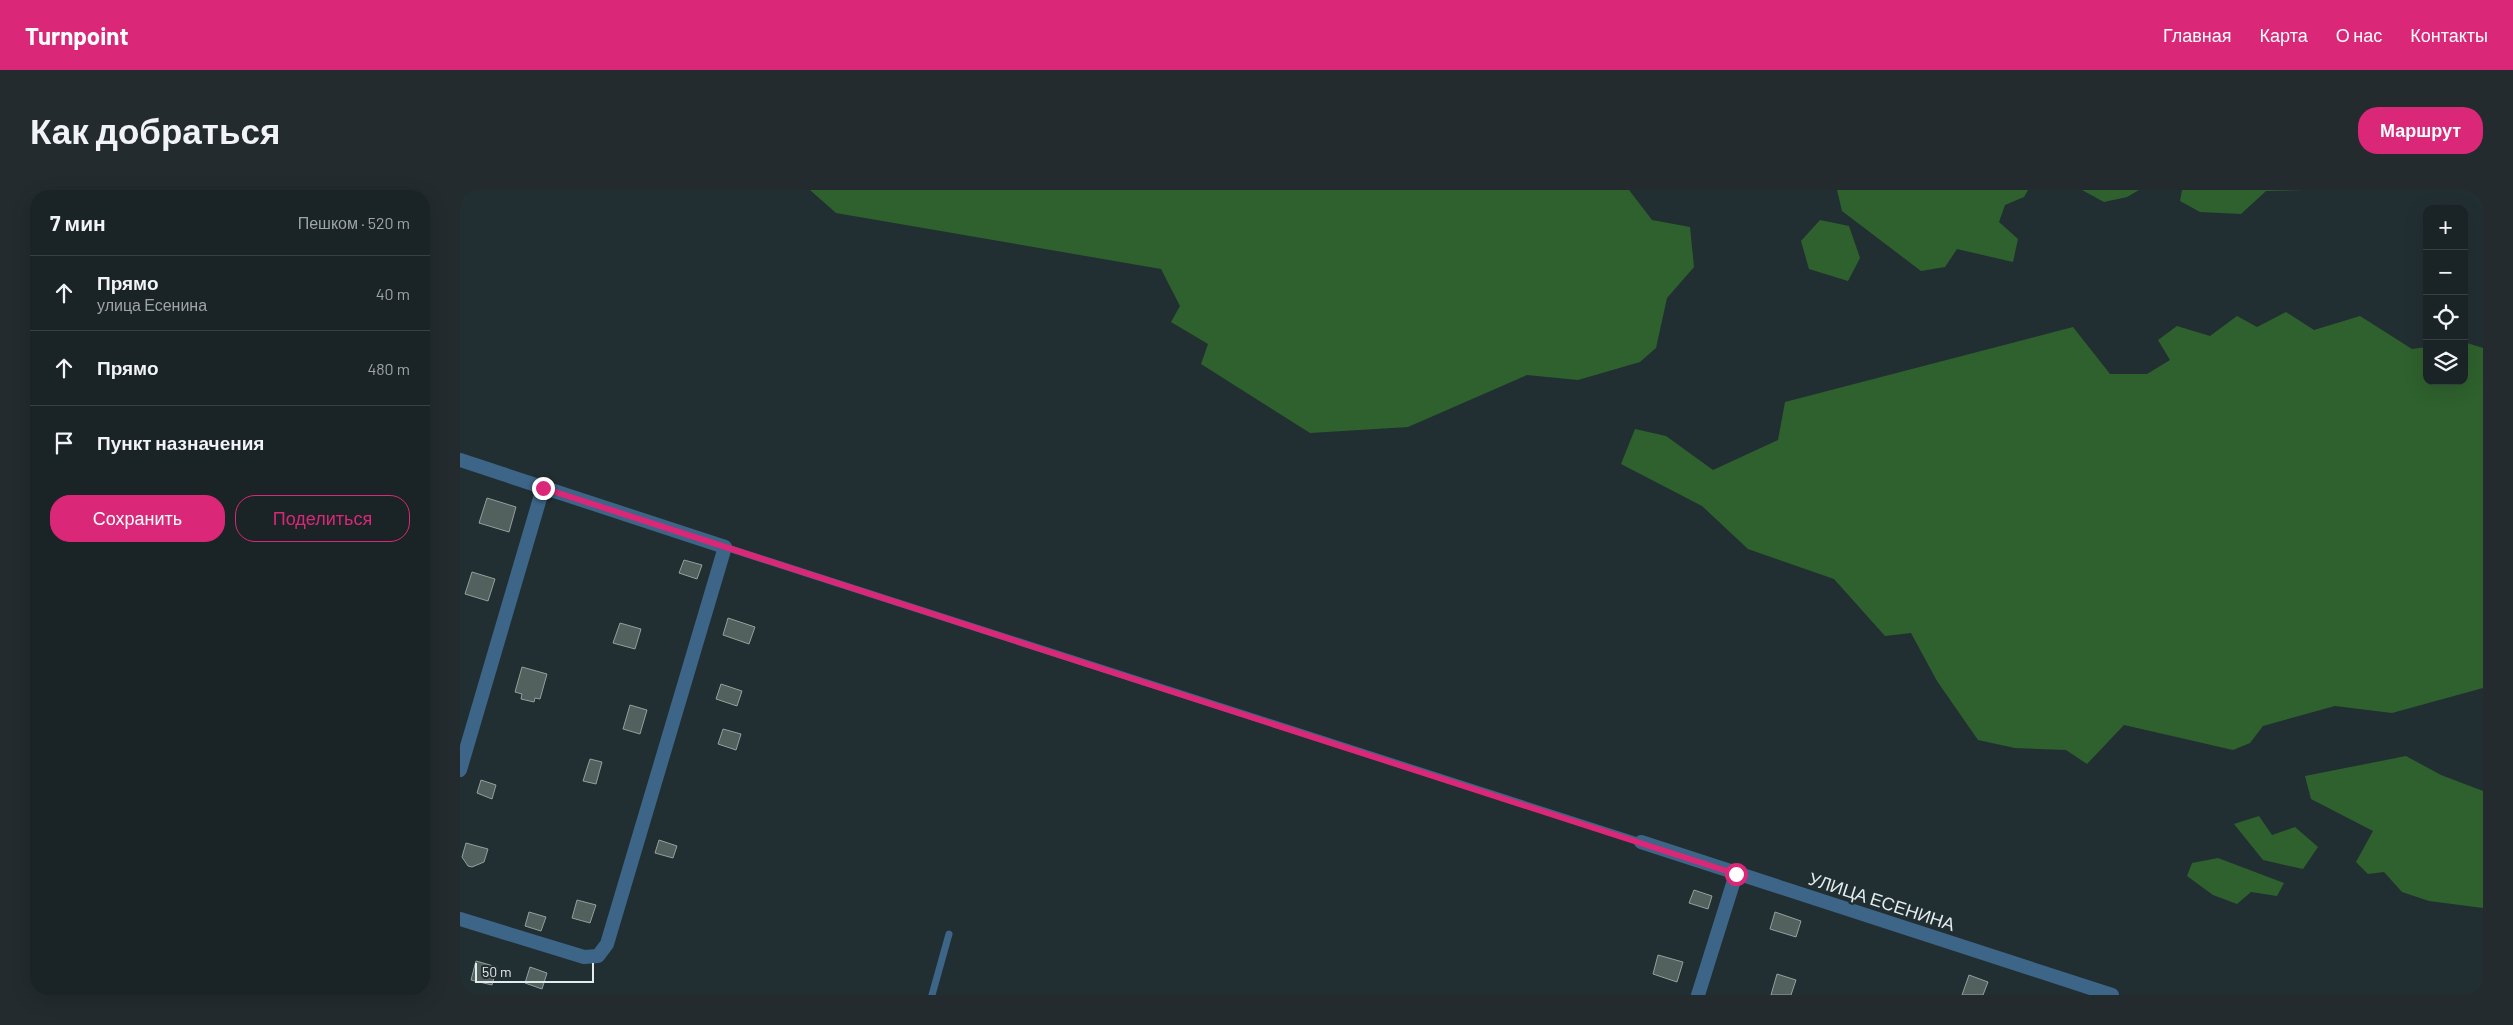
<!DOCTYPE html>
<html lang="ru">
<head>
<meta charset="utf-8">
<style>
  body { margin:0; font-family:Barlow,sans-serif; background:#232b2e; color:#f1f3f6 }
  .controls { position:absolute; right:15px; top:15px; display:grid; overflow:hidden; border-radius:10px; box-shadow:0 5px 20px #0002 }
  .controls button { width:45px; height:45px; display:grid; place-items:center; padding:0; border:0; border-bottom:1px solid #384043; background:#1a2326; color:#f1f3f6; font:25px sans-serif }
  .scale { position:absolute; left:15px; bottom:12px; width:119px; box-sizing:border-box; padding-left:5px; border:2px solid #e3ebed; border-top:0; font-size:14px; line-height:18px; white-space:nowrap; color:#e3ebed; -webkit-text-stroke:4px #222f32; paint-order:stroke }
  .stop { position:absolute; width:15px; height:15px; margin:-11px; border:4px solid #db2777; border-radius:50%; background:#fff }
  .stop.end { background:#db2777; border-color:#fff; box-shadow:0 1px 5px #0008 }
  .list { margin:0; padding:0; list-style:none }
  h2 { display:flex; justify-content:space-between; align-items:center; height:65px; margin:0; padding:0 20px; font-size:21px }
  h2 small { font-size:16px; font-weight:400; color:#9fa4a7 }
  .list li { display:grid; grid-template-columns:32px 1fr auto; gap:15px; align-items:center; box-sizing:border-box; height:75px; padding:0 20px; border-top:1px solid #384043 }
  .list b { display:block; font-size:19px; white-space:nowrap }
  .list p { margin:0; font-size:16px; white-space:nowrap; color:#9fa4a7 }
  .list em { font-size:16px; font-style:normal; color:#9fa4a7 }
  .actions { display:flex; gap:10px; padding:15px 20px }
  .actions a { flex:1; padding:11px 0; border:1px solid #db2777; border-radius:20px; text-align:center; font-size:18px; color:#db2777 }
  .actions .main { background:#db2777; color:#fff }
  .icon { flex:none; width:28px; height:28px; fill:none; stroke:currentColor; stroke-width:2; stroke-linecap:round; stroke-linejoin:round }
  .map { position:relative; flex:none; width:2023px; height:805px; overflow:hidden; border-radius:20px }
  header { display:flex; align-items:center; gap:30px; box-sizing:border-box; height:70px; padding:0 25px; background:#db2777; color:#fff }
  header strong { font-size:24px }
  nav { display:flex; gap:28px; margin-inline-start:auto; font-size:18px }
  .intro { display:flex; align-items:center; justify-content:space-between; box-sizing:border-box; height:120px; padding:0 30px }
  h1 { margin:0; font-size:35px }
  .button { padding:12px 22px; border-radius:20px; background:#db2777; color:#fff; font-size:18px; font-weight:700 }
  main { display:flex; gap:30px; padding:0 30px }
  aside { flex:1; background:#1a2326; border-radius:20px; box-shadow:0 5px 20px #0002 }
  .map>svg:first-child { display:block }
  .forest { fill:#2e612d }
  .building { fill:#53615e; stroke:#92a19d }
  .lines { fill:none; stroke-linecap:round; stroke-linejoin:round }
  .lane { stroke:#3d6587; stroke-width:7 }
  .street { stroke:#3d6587; stroke-width:14 }
  .route { stroke:#db2777; stroke-width:6 }
  .labels { text-anchor:middle; dominant-baseline:central; stroke-width:5; stroke-linejoin:round; paint-order:stroke }
  .street-label { font-size:18px; fill:#e3ebed; stroke:#222f32 }
</style>
</head>
<body>
<header>
<strong>Turnpoint</strong>
<nav><a>Главная</a><a>Карта</a><a>О нас</a><a>Контакты</a></nav>
</header>
<div class="intro"><h1>Как добраться</h1><a class="button">Маршрут</a></div>
<main>
<aside>
<h2>7 мин<small>Пешком · 520 m</small></h2>
<ul class="list">
<li><svg class="icon" aria-label="ahead" viewBox="0 0 24 24"><path d="M12 20V5M6 11l6-6 6 6"/></svg><div><b>Прямо</b><p>улица Есенина</p></div><em>40 m</em></li>
<li><svg class="icon" aria-label="ahead" viewBox="0 0 24 24"><path d="M12 20V5M6 11l6-6 6 6"/></svg><div><b>Прямо</b></div><em>480 m</em></li>
<li><svg class="icon" aria-label="arrive" viewBox="0 0 24 24"><path d="M6 21V4h12l-3 4 3 4H6"/></svg><div><b>Пункт назначения</b></div></li>
</ul>
<div class="actions"><a class="main">Сохранить</a><a>Поделиться</a></div>
</aside>
<div class="map">
<svg width="2023" height="805" viewBox="0 0 2023 805">
  <rect width="100%" height="100%" fill="#222f32"/>
  <!-- forest -->
  <path class="forest" d="M350,0H1169L1192,30L1230,37L1234,77L1207,108L1196,158L1180,172L1118,190L1067,185L948,237L850,243L741,174L748,154L711,132L720,116L701,79L376,23Z
    M1377,0H1568L1564,7L1545,15L1539,32L1558,49L1553,72L1497,59L1485,77L1461,81L1382,21Z
    M1622,0H1679L1667,7L1644,12Z
    M1722,0H1844L1806,1L1781,24L1740,22L1720,11Z
    M1360,30L1389,36L1400,68L1388,91L1349,79L1341,51Z
    M1826,122L1854,140L1900,126L1952,159L1967,157V191H2004V152L2023,158V498L1932,523L1875,516L1803,536L1790,553L1773,560L1664,535L1627,574L1606,560L1555,558L1518,550L1477,491L1451,443L1425,446L1374,389L1288,359L1242,316L1161,274L1175,239L1206,246L1253,280L1318,250L1325,212L1613,137L1650,184H1687L1710,170L1698,150L1717,136L1750,146L1777,126L1797,137Z
    M1946,566L1981,585L2023,601V718L1969,711L1942,702L1924,682L1908,684L1896,672L1913,641L1851,609L1845,586Z
    M1799,626L1812,645L1835,637L1858,657L1843,679L1803,670L1774,634Z
    M1758,668L1824,693L1817,706L1791,702L1777,714L1753,705L1727,686L1732,673Z"/>
  <!-- building -->
  <path class="building" d="M27,308L56,317L49,342L19,333Z
    M224,370L242,375L237,389L219,383Z
    M12,382L35,389L28,411L5,404Z
    M268,428L295,437L289,454L263,445Z
    M160,433L181,439L175,459L153,453Z
    M62,477L87,484L80,509L75,508L74,512L61,509L62,504L55,502Z
    M261,494L282,501L277,516L256,509Z
    M170,515L187,520L180,544L163,539Z
    M263,539L281,544L276,560L258,554Z
    M130,569L142,572L136,594L123,591Z
    M21,590L36,595L32,609L17,603Z
    M199,650L217,656L213,668L195,663Z
    M6,653L28,659L24,672L12,677L8,676L2,667Z
    M1234,700L1252,706L1248,719L1229,713Z
    M117,710L136,715L130,733L112,728Z
    M69,722L86,727L81,741L65,736Z
    M1315,722L1341,731L1336,747L1310,739Z
    M1198,765L1223,772L1217,792L1193,784Z
    M16,771L37,777L32,795L11,790Z
    M70,777L87,783L82,799L65,793Z
    M1317,784L1336,790L1331,805H1311Z
    M1509,785L1528,792L1523,805H1502Z"/>
  <g class="lines">
    <!-- lane -->
    <path class="lane" d="M265,357L1181,652
      M472,805L489,744"/>
    <!-- street -->
    <path class="street" d="M0,270L265,357L147,754L138,766L124,767L0,729
      M0,580L83,298
      M1181,652L1652,805
      M1238,805L1276,684"/>
  </g>
  <g class="lines">
    <!-- route -->
    <path class="route" d="M83,298L1276,684"/>
  </g>
  <g class="labels">
    <!-- street labels -->
    <g class="street-label">
      <text transform="translate(1422 711) rotate(18)">УЛИЦА ЕСЕНИНА</text>
    </g>
  </g>
</svg>
<div class="controls">
<button>+</button>
<button>−</button>
<button><svg class="icon" aria-label="locate" viewBox="0 0 24 24"><circle cx="12" cy="12" r="6"/><path d="M12 2v4M12 18v4M2 12h4M18 12h4"/></svg></button>
<button><svg class="icon" aria-label="layers" viewBox="0 0 24 24"><path d="M12 4l9 5-9 5-9-5zM3 14l9 5 9-5"/></svg></button>
</div>
<div class="scale">50 m</div>
<div class="stop" style="left:1276px;top:684px"></div>
<div class="stop end" style="left:83px;top:298px"></div>
</div>
</main>
</body>
</html>
